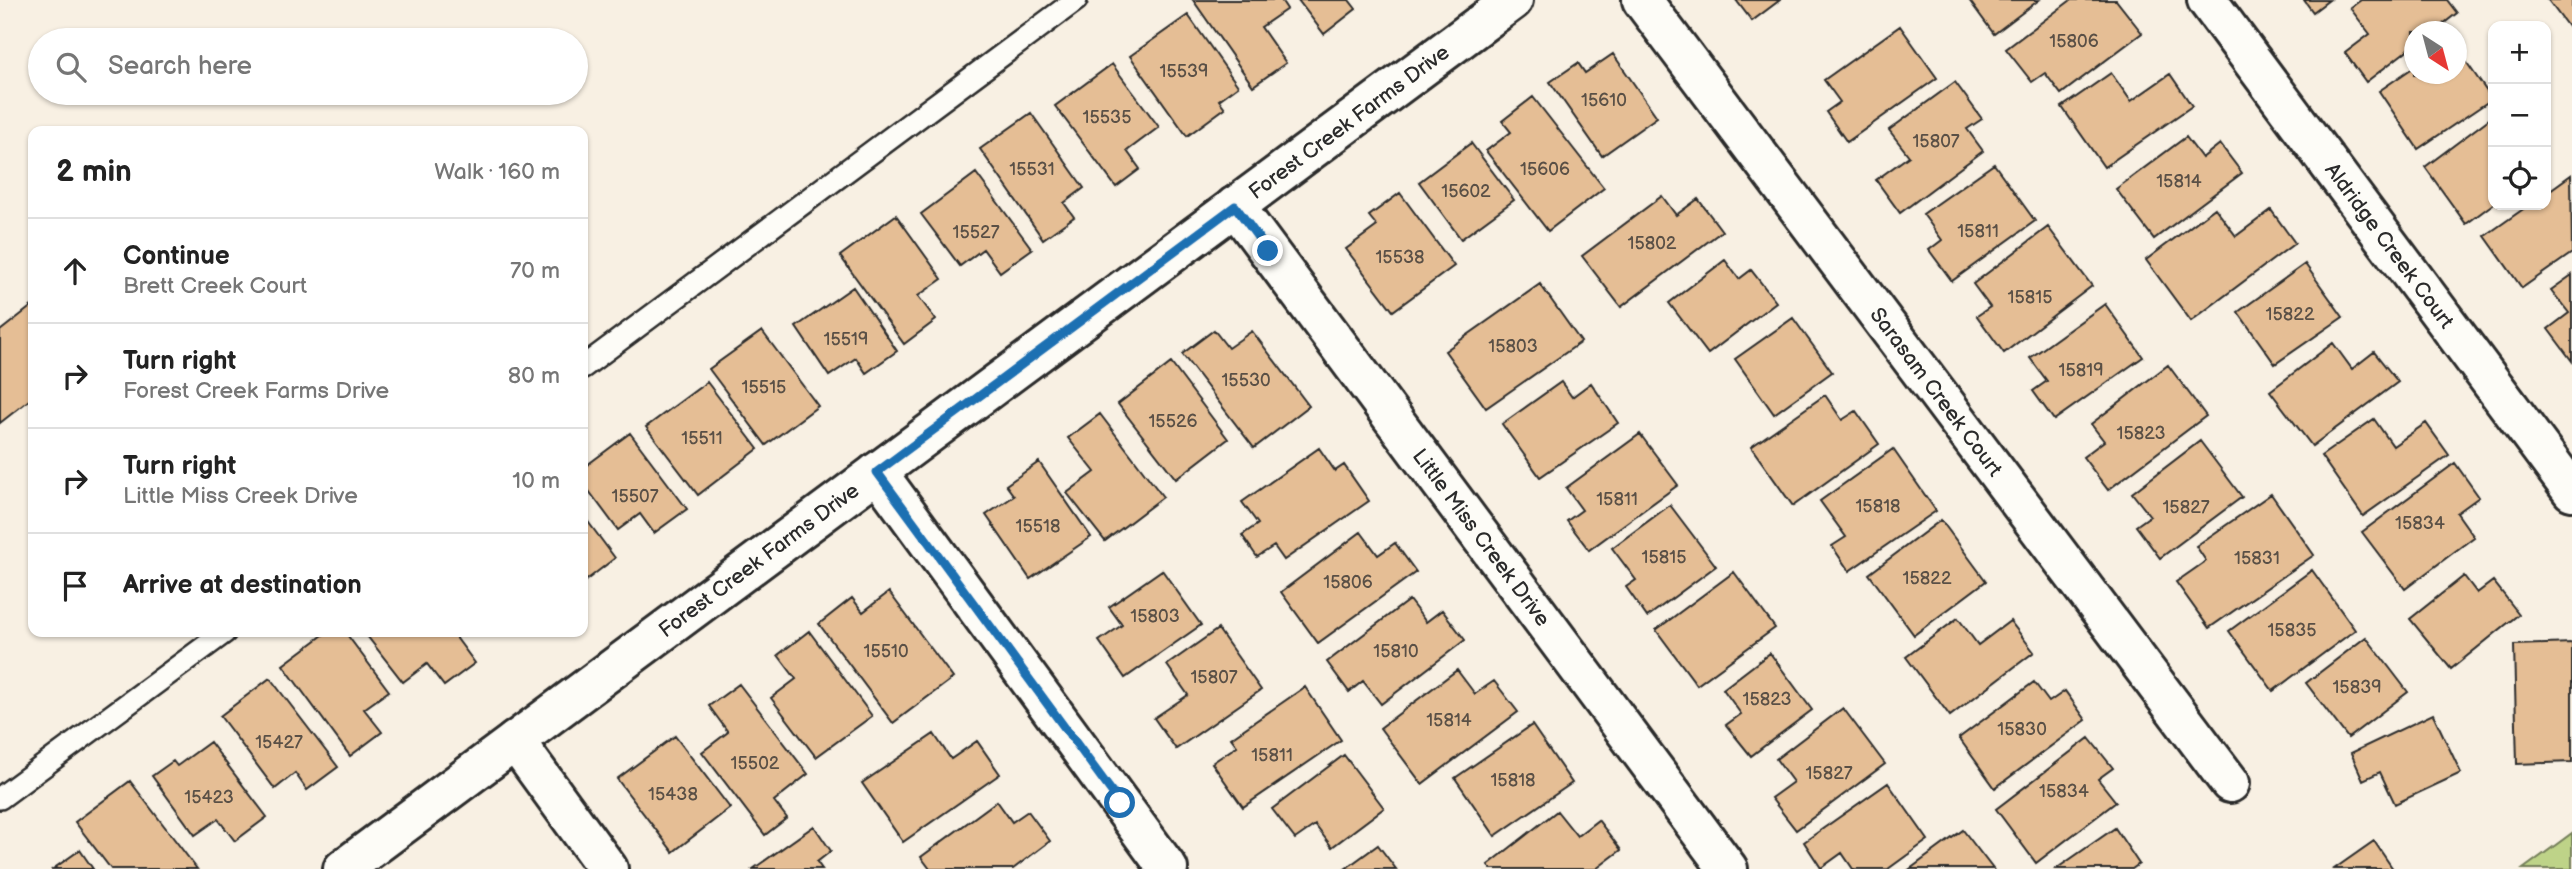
<!DOCTYPE html>
<html lang="en">
<head>
<meta charset="utf-8">
<style>
  body { margin:0; font-family:"Balsamiq Sans",sans-serif; background:#f6f6f6; color:#222 }
  .controls { position:absolute; right:21px; top:21px; display:grid; overflow:hidden; border-radius:14px; box-shadow:0 2px 5px #0004 }
  .controls button { width:63px; height:63px; display:grid; place-items:center; padding:0; border:0; border-bottom:2px solid #e0e0e0; background:#fff; color:#222; font:35px sans-serif }
  .compass { position:absolute; left:2404px; top:21px; width:63px; height:63px; border-radius:50%; background:#fff; box-shadow:0 2px 5px #0004; rotate:144deg }
  .stop { position:absolute; width:21px; height:21px; margin:-16px; border:5px solid #1f6fb2; border-radius:50%; background:#fff }
  .stop.end { background:#1f6fb2; border-color:#fff; box-shadow:0 2px 7px #0008 }
  .list { margin:0; padding:0; list-style:none }
  h2 { display:flex; justify-content:space-between; align-items:center; height:91px; margin:0; padding:0 28px; font-size:30px }
  h2 small { font-size:23px; font-weight:400; color:#767676 }
  .list li { display:grid; grid-template-columns:46px 1fr auto; gap:21px; align-items:center; box-sizing:border-box; height:105px; padding:0 28px; border-top:2px solid #e0e0e0 }
  .list b { display:block; font-size:26px; white-space:nowrap }
  .list p { margin:0; font-size:23px; white-space:nowrap; color:#767676 }
  .list em { font-size:23px; font-style:normal; color:#767676 }
  .icon { flex:none; width:38px; height:38px; fill:none; stroke:currentColor; stroke-width:2; stroke-linecap:round; stroke-linejoin:round }
  .map { position:relative; flex:none; width:2572px; height:869px; overflow:hidden }
  .search { position:absolute; background:#fff; box-shadow:0 2px 5px #0004; left:28px; top:28px; width:560px; height:77px; display:flex; align-items:center; gap:18px; box-sizing:border-box; padding:0 24px; border-radius:38px; color:#767676; font-size:26px }
  .panel { position:absolute; background:#fff; box-shadow:0 2px 5px #0004; left:28px; top:126px; width:560px; height:511px; border-radius:14px }
  .map>svg:first-child { display:block }
  .green { fill:#bed388; stroke:#747f5a; stroke-width:2 }
  .building { fill:#e5be95; stroke:#2b2b2b; stroke-width:2 }
  .lines { fill:none; stroke-linecap:round; stroke-linejoin:round }
  .lane-casing { stroke:#2b2b2b; stroke-width:26 }
  .street-casing { stroke:#2b2b2b; stroke-width:44 }
  .lane { stroke:#fdfcf7; stroke-width:21 }
  .street { stroke:#fdfcf7; stroke-width:38 }
  .route { stroke:#1f6fb2; stroke-width:9 }
  .labels { text-anchor:middle; dominant-baseline:central; stroke-width:5; stroke-linejoin:round; paint-order:stroke }
  .number-label { font-size:18px; fill:#5a5046 }
  .street-label { font-size:21px; fill:#2b2b2b; stroke:#fdfcf7 }
</style>
</head>
<body>
<div class="map">
<svg width="2572" height="869" viewBox="0 0 2572 869">
  <rect width="100%" height="100%" fill="#f8f0e3"/>
  <filter id="ink" filterUnits="userSpaceOnUse"><feTurbulence type="fractalNoise" baseFrequency=".0143" numOctaves="2"/><feDisplacementMap in="SourceGraphic" scale="14" xChannelSelector="R" yChannelSelector="G"/><feConvolveMatrix kernelMatrix="1 2 1 2 8 2 1 2 1" color-interpolation-filters="sRGB"/></filter>
  <g filter="url(#ink)">
    <!-- green -->
    <path class="green" d="M2572,833V869H2523Z"/>
    <!-- building -->
    <path class="building" d="M1193,0H1281L1287,9L1261,27L1286,63L1253,86Z
      M1298,0H1349L1356,9L1324,34Z
      M1736,0H1780L1752,21Z
      M1969,0H2039L1994,34Z
      M2071,0H2116L2142,33L2061,94L2045,73L2032,82L2006,49Z
      M2304,0H2329L2313,12Z
      M2361,0H2447L2457,13L2433,32H2414V45L2366,82L2345,53L2370,34L2350,8Z
      M2548,0H2572V32Z
      M1188,15L1238,86L1219,100L1225,108L1187,136L1130,56Z
      M1900,26L1937,78L1847,142L1826,112L1840,102L1824,80Z
      M2456,47L2492,99L2418,149L2379,91L2414,67V74H2456Z
      M1613,54L1657,117L1602,156L1550,82L1578,63L1585,73Z
      M1112,64L1159,127L1127,151L1140,169L1116,187L1055,106Z
      M2111,73L2131,101L2170,74L2192,106L2104,167L2062,107Z
      M1955,82L1982,119L1967,129L1983,151L1900,213L1876,180L1909,156L1889,130Z
      M1533,97L1604,188L1548,231L1486,151L1511,132L1502,121Z
      M1031,113L1084,188L1064,203L1074,217L1043,239L980,149Z
      M2493,116V204L2466,224L2425,167Z
      M2186,137L2202,158L2220,144L2242,173L2154,239L2116,189Z
      M1471,143L1514,200L1461,239L1419,182Z
      M1994,164L2035,221L1952,281L1929,250L1942,240L1923,214Z
      M976,173L1032,249L1000,272L983,249L960,266L921,214Z
      M2571,175L2572,253L2522,288L2485,236L2529,205H2546V193Z
      M1400,193L1454,266L1393,311L1346,249L1377,226L1369,216Z
      M1662,196L1676,215L1698,199L1722,231L1621,307L1582,256Z
      M2215,208L2236,236L2271,210L2295,243L2191,321L2146,260Z
      M896,215L942,279L918,296L936,320L904,344L840,256Z
      M2048,227L2092,286L2004,353L1977,316L1990,307L1973,284Z
      M1725,260L1739,279L1751,270L1776,302L1708,354L1669,303Z
      M2305,264L2343,317L2275,364L2238,312Z
      M2572,275V361L2548,329L2569,313L2551,290Z
      M1540,284L1581,342L1486,408L1445,351Z
      M853,287L897,351L866,373L856,358L829,376L796,327Z
      M2105,304L2143,357L2054,420L2033,391L2047,381L2030,358Z
      M33,305V397L0,423V331Z
      M1793,318L1832,372L1774,414L1735,359Z
      M1214,330L1228,348L1252,331L1309,406L1254,448L1182,354Z
      M762,331L818,406L766,445L709,369Z
      M2333,343L2352,369L2374,352L2398,382L2312,446L2270,391Z
      M1171,363L1228,439L1176,479L1118,404Z
      M2168,365L2206,416L2108,490L2083,457L2104,441L2091,424Z
      M707,382L758,449L698,495L646,427Z
      M1561,382L1572,397L1591,383L1618,423L1540,477L1502,424Z
      M1825,395L1842,420L1856,411L1879,444L1793,506L1751,447Z
      M1100,414L1163,497L1105,541L1067,493L1095,472L1068,438Z
      M2374,419L2393,446L2426,423L2449,455L2363,516L2321,456Z
      M630,433L687,509L654,533L640,514L618,530L583,483V468Z
      M1640,434L1678,485L1589,550L1567,521L1582,510L1566,488Z
      M2200,441L2242,497L2160,558L2136,526L2150,516L2132,493Z
      M1319,448L1335,471L1344,465L1369,501L1284,560L1274,546L1257,557L1242,535L1258,524L1242,502Z
      M1893,449L1936,511L1849,571L1832,546L1846,537L1820,501Z
      M1039,462L1091,537L1030,579L986,515L1014,496L1006,485Z
      M2455,463L2479,497L2457,513L2474,537L2405,589L2362,532Z
      M2271,494L2314,555L2209,628L2176,582L2206,561L2196,546Z
      M1670,505L1716,566L1647,617L1626,587L1636,580L1612,548Z
      M583,515L615,558L584,582L583,581Z
      M1941,520L1986,581L1914,635L1869,574Z
      M1361,532L1378,555L1395,543L1416,572L1318,643L1281,592Z
      M1162,570L1201,625L1125,678L1099,641L1122,625L1109,607Z
      M2312,570L2355,630L2273,691L2229,631Z
      M1734,572L1775,628L1697,685L1656,630Z
      M2464,576L2477,593L2493,581L2519,614L2451,669L2410,619Z
      M889,592L953,678L893,723L819,624L852,598L863,612Z
      M1409,600L1426,622L1442,610L1465,640L1381,704L1363,681L1349,692L1327,662Z
      M1958,618L1978,645L2010,621L2034,652L1950,716L1906,657Z
      M1218,629L1261,690L1176,749L1154,718L1188,695L1167,665Z
      M809,631L872,716L816,757L771,698L796,679L778,655Z
      M327,632H345L389,691L364,709L382,732L350,756L283,665Z
      M364,632H452L475,663L444,686L427,664L403,682Z
      M2366,637L2408,692L2348,738L2306,683Z
      M2572,643V762L2517,764L2514,645Z
      M1770,653L1812,710L1751,756L1726,725L1741,714L1723,689Z
      M1457,670L1475,694L1494,681L1518,712L1422,784L1380,728Z
      M270,678L338,767L307,790L295,773L275,789L220,716Z
      M2034,682L2049,702L2065,691L2086,720L1995,788L1959,738Z
      M739,684L808,774L774,801L787,818L765,835L702,752L728,732L709,706Z
      M1305,687L1341,740L1243,807L1212,763L1237,746L1231,738Z
      M1843,708L1885,764L1796,830L1771,798L1793,782L1776,759Z
      M2433,714L2461,773L2395,804L2380,772L2363,780L2351,753Z
      M1532,725L1572,783L1495,836L1455,778Z
      M934,734L951,759L977,741L1000,774L903,842L862,783Z
      M675,736L730,808L673,852L617,779Z
      M2089,738L2113,768L2098,779L2116,802L2036,863L1996,809Z
      M210,742L267,817L235,841L218,819L195,835L152,776L173,761L177,766Z
      M1344,755L1384,808L1332,847L1315,825L1295,839L1272,809Z
      M130,781L197,869H111L75,822Z
      M1888,783L1928,840L1888,869H1853L1842,853L1821,868L1804,842Z
      M997,801L1012,822L1028,811L1050,841L1013,869H930L921,857Z
      M1557,811L1577,836L1598,820L1621,850L1596,869H1491L1488,865Z
      M814,826L831,851L817,862L822,869H753Z
      M2115,828L2139,864L2132,869H2056Z
      M1963,830L1993,869H1910Z
      M2374,841L2393,869H2334Z
      M1378,845L1396,869H1345Z
      M80,850L93,869H53Z"/>
    <g class="lines">
      <!-- lane casing -->
      <g class="lane-casing">
        <path id="lane" d="M583,367L1076,0
          M0,798L225,632"/>
      </g>
      <!-- street casing -->
      <g class="street-casing">
        <g id="street">
          <path id="s1" d="M1642,0L2230,783"/>
          <path id="s2" d="M2207,0L2572,491"/>
          <path id="s3" d="M1235,206L1728,869"/>
          <path d="M877,472L1168,869"/>
          <path d="M515,741L608,869"/>
          <path id="s4" d="M343,869L1513,0"/>
        </g>
      </g>
      <!-- lane -->
      <use href="#lane" class="lane"/>
      <!-- street -->
      <use href="#street" class="street"/>
    </g>
  </g>
  <g class="lines" filter="url(#ink)">
    <!-- route -->
    <path class="route" d="M1120,803L877,472L1235,206L1268,251"/>
  </g>
  <g class="labels">
    <!-- number labels -->
    <g class="number-label">
      <text x="2074" y="41">15806</text>
      <text x="1184" y="71">15539</text>
      <text x="1604" y="100">15610</text>
      <text x="1107" y="117">15535</text>
      <text x="1936" y="141">15807</text>
      <text x="1032" y="169">15531</text>
      <text x="1545" y="169">15606</text>
      <text x="2179" y="181">15814</text>
      <text x="1466" y="191">15602</text>
      <text x="1978" y="231">15811</text>
      <text x="976" y="232">15527</text>
      <text x="1652" y="243">15802</text>
      <text x="1400" y="257">15538</text>
      <text x="2030" y="297">15815</text>
      <text x="2290" y="314">15822</text>
      <text x="846" y="339">15519</text>
      <text x="1513" y="346">15803</text>
      <text x="2081" y="370">15819</text>
      <text x="1246" y="380">15530</text>
      <text x="764" y="387">15515</text>
      <text x="1173" y="421">15526</text>
      <text x="2141" y="433">15823</text>
      <text x="702" y="438">15511</text>
      <text x="635" y="496">15507</text>
      <text x="1617" y="499">15811</text>
      <text x="1878" y="506">15818</text>
      <text x="2186" y="507">15827</text>
      <text x="2420" y="523">15834</text>
      <text x="1038" y="526">15518</text>
      <text x="1664" y="557">15815</text>
      <text x="2257" y="558">15831</text>
      <text x="1927" y="578">15822</text>
      <text x="1348" y="582">15806</text>
      <text x="1155" y="616">15803</text>
      <text x="2292" y="630">15835</text>
      <text x="886" y="651">15510</text>
      <text x="1396" y="651">15810</text>
      <text x="1214" y="677">15807</text>
      <text x="2357" y="687">15839</text>
      <text x="1767" y="699">15823</text>
      <text x="1449" y="720">15814</text>
      <text x="2022" y="729">15830</text>
      <text x="279" y="742">15427</text>
      <text x="1272" y="755">15811</text>
      <text x="755" y="763">15502</text>
      <text x="1829" y="773">15827</text>
      <text x="1513" y="780">15818</text>
      <text x="2064" y="791">15834</text>
      <text x="673" y="794">15438</text>
      <text x="209" y="797">15423</text>
    </g>
    <!-- street labels -->
    <g class="street-label">
      <text stroke="none"><textPath href="#s4" startOffset="1253">Forest Creek Farms Drive</textPath></text>
      <text stroke="none"><textPath href="#s2" startOffset="306">Aldridge Creek Court</textPath></text>
      <text stroke="none"><textPath href="#s1" startOffset="490">Sarasam Creek Court</textPath></text>
      <text stroke="none"><textPath href="#s3" startOffset="413">Little Miss Creek Drive</textPath></text>
      <text stroke="none"><textPath href="#s4" startOffset="518">Forest Creek Farms Drive</textPath></text>
    </g>
  </g>
</svg>
<div class="controls">
<button>+</button>
<button>−</button>
<button><svg class="icon" aria-label="locate" viewBox="0 0 24 24"><circle cx="12" cy="12" r="6"/><path d="M12 2v4M12 18v4M2 12h4M18 12h4"/></svg></button>
</div>
<svg class="compass" viewBox="-18 -18 36 36"><path d="M0-13l5 13h-10z" fill="#e53935"/><path d="M0 13l5-13h-10z" fill="#767676"/></svg>
<div class="stop" style="left:1120px;top:803px"></div>
<div class="stop end" style="left:1268px;top:251px"></div>
<div class="search"><svg class="icon" aria-label="search" viewBox="0 0 24 24"><circle cx="10" cy="10" r="6"/><path d="M15 15l6 6"/></svg>Search here</div>
<section class="panel">
<h2>2 min<small>Walk · 160 m</small></h2>
<ul class="list">
<li><svg class="icon" aria-label="ahead" viewBox="0 0 24 24"><path d="M12 20V5M6 11l6-6 6 6"/></svg><div><b>Continue</b><p>Brett Creek Court</p></div><em>70 m</em></li>
<li><svg class="icon" aria-label="right" viewBox="0 0 24 24"><path d="M7 20v-9h11M14 6l5 5-5 5"/></svg><div><b>Turn right</b><p>Forest Creek Farms Drive</p></div><em>80 m</em></li>
<li><svg class="icon" aria-label="right" viewBox="0 0 24 24"><path d="M7 20v-9h11M14 6l5 5-5 5"/></svg><div><b>Turn right</b><p>Little Miss Creek Drive</p></div><em>10 m</em></li>
<li><svg class="icon" aria-label="arrive" viewBox="0 0 24 24"><path d="M6 21V4h12l-3 4 3 4H6"/></svg><div><b>Arrive at destination</b></div></li>
</ul>
</section>
</div>
</body>
</html>
